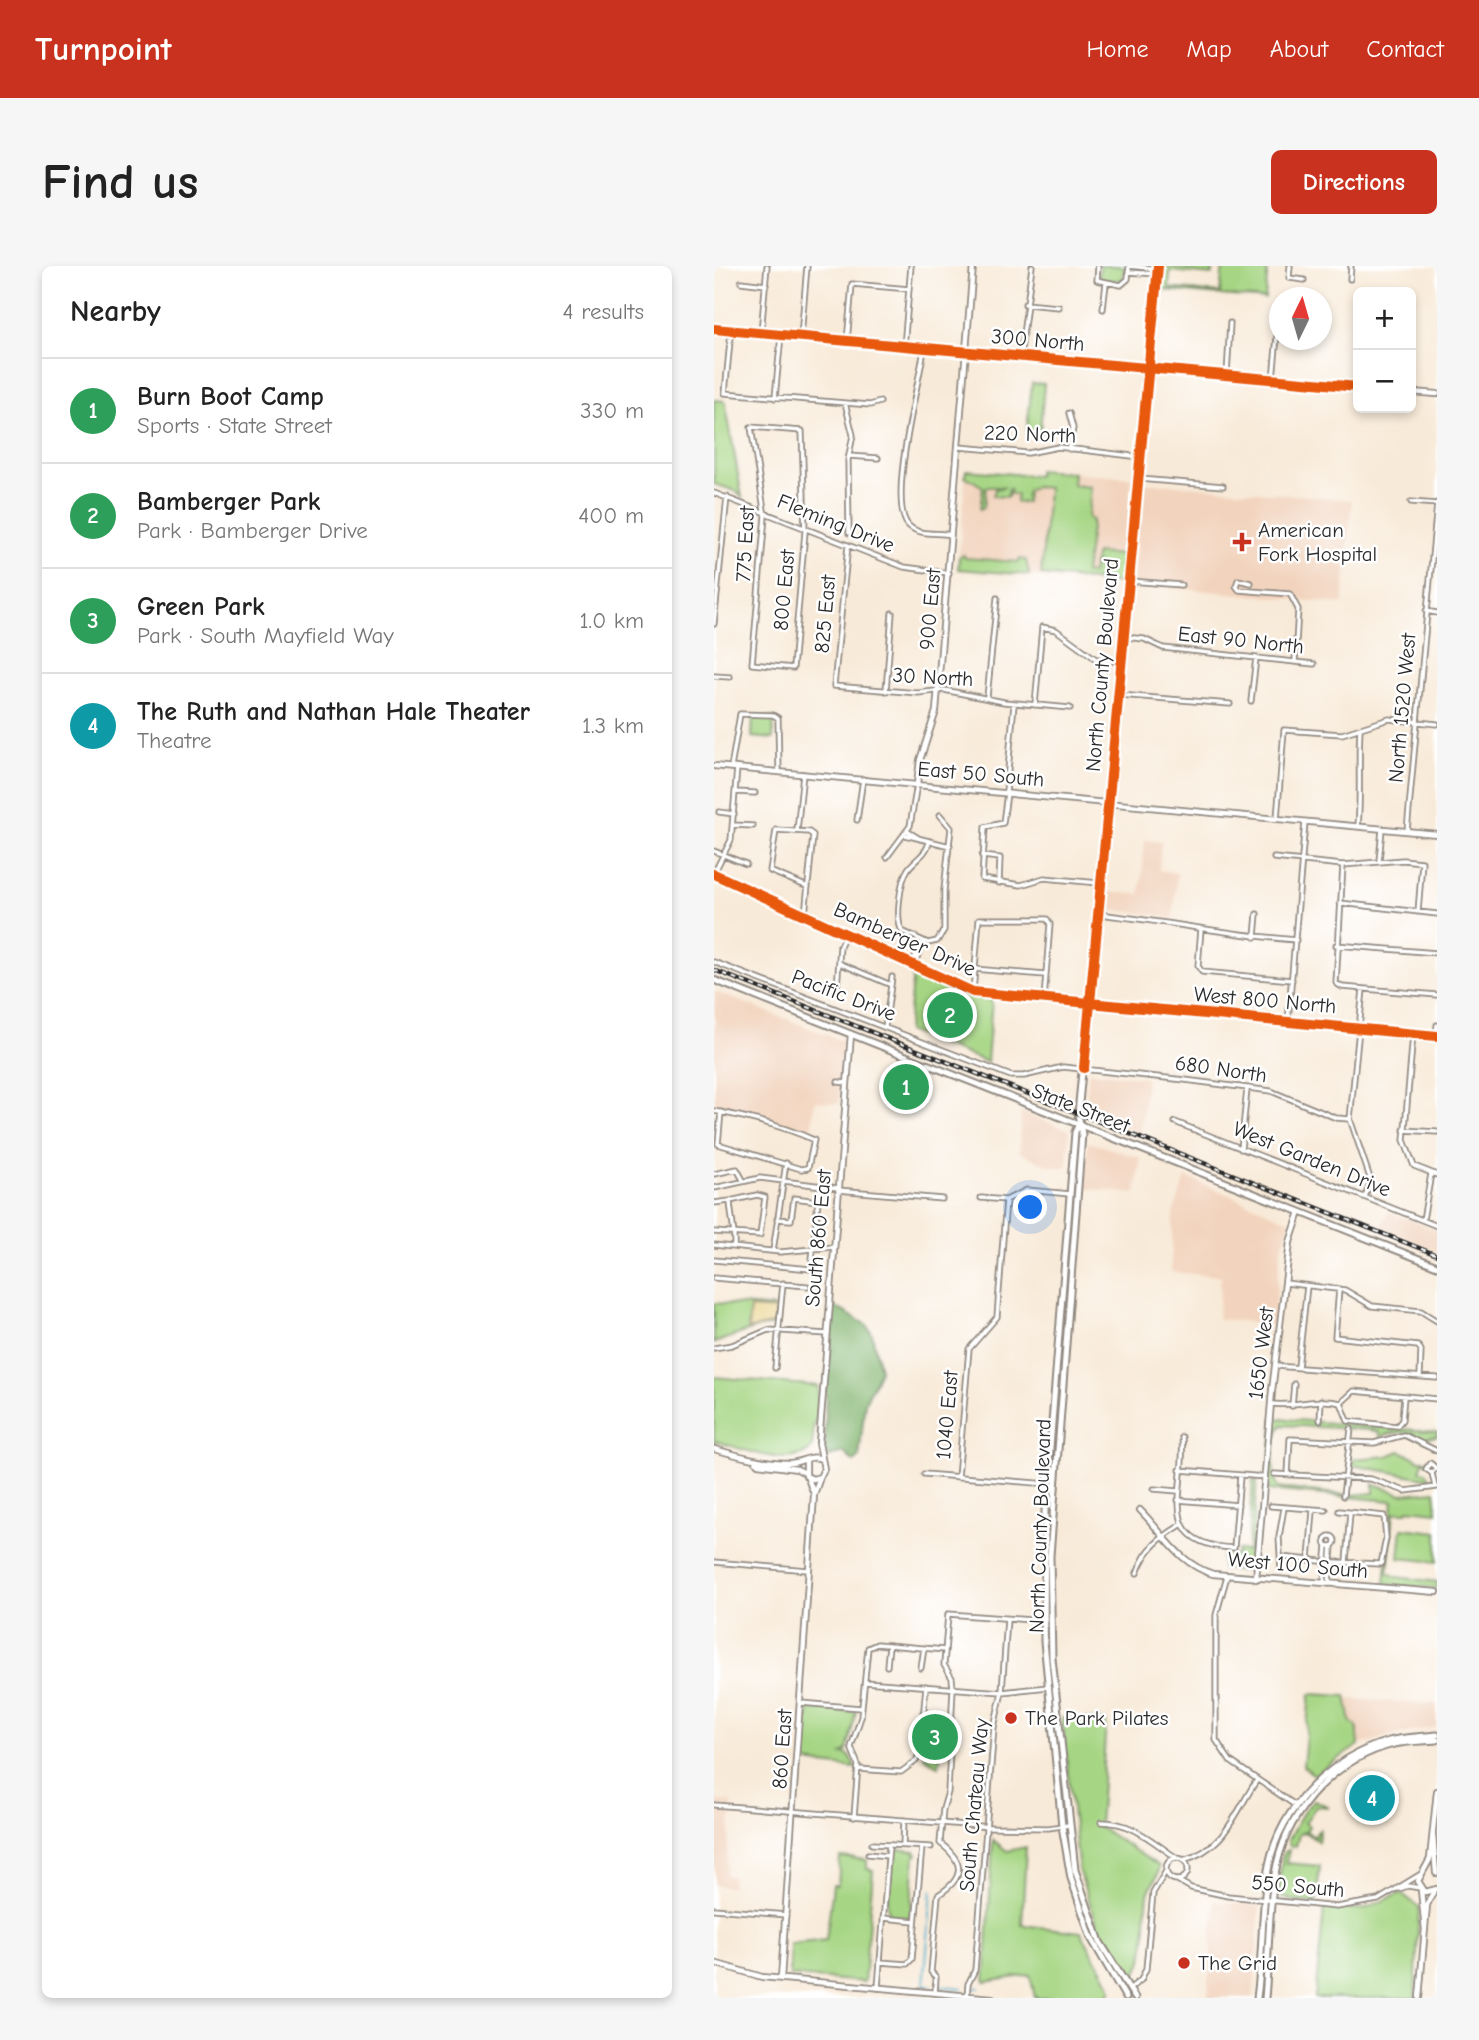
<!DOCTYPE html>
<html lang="en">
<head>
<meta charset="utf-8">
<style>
  body { margin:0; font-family:"Comic Neue",sans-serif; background:#f6f6f6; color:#222 }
  .controls { position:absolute; right:21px; top:21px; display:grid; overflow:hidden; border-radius:10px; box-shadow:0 4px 10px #0003 }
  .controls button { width:63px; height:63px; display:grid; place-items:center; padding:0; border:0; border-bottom:2px solid #e0e0e0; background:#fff; color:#222; font:35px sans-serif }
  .compass { position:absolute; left:555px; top:21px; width:63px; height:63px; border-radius:50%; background:#fff; box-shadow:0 4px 10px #0003; rotate:5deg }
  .you { position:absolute; left:317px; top:942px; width:24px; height:24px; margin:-18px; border:5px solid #fff; border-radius:50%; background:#1a73e8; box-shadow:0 0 0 10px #1a73e833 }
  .badge { display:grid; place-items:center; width:46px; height:46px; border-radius:50%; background:#c8321e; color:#fff; font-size:23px; font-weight:700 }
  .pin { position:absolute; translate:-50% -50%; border:4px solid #fff; box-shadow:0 2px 7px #0006 }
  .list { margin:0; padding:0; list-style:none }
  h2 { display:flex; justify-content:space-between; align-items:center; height:91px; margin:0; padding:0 28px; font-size:30px }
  h2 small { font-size:23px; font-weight:400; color:#767676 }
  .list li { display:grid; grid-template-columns:46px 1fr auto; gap:21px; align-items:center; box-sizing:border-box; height:105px; padding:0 28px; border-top:2px solid #e0e0e0 }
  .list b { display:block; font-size:26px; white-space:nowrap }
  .list p { margin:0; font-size:23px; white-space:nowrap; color:#767676 }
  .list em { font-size:23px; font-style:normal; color:#767676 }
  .map { position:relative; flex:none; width:723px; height:1732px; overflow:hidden; border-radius:10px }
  header { display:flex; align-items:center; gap:42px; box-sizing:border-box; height:98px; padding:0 35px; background:#c8321e; color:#fff }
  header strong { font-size:33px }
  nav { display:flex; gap:38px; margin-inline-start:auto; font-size:24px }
  .intro { display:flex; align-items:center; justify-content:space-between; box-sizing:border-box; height:168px; padding:0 42px }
  h1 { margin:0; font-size:49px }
  .button { padding:18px 32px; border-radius:10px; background:#c8321e; color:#fff; font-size:24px; font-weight:700 }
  main { display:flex; gap:42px; padding:0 42px }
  aside { flex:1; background:#fff; border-radius:10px; box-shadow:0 4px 10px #0003 }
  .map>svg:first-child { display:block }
  .built { fill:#f2d4be }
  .green { fill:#a6d583; stroke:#688057; stroke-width:2 }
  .forest { fill:#84b671; stroke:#58704e; stroke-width:2 }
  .sand { fill:#eeda9e; stroke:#8c8264; stroke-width:2 }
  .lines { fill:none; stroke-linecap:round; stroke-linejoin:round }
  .stream { stroke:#4dafcc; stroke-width:2 }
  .street-casing { stroke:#928a82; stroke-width:7 }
  .secondary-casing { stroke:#928a82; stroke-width:8 }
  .primary-casing { stroke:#928a82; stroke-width:9 }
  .street { stroke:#fff; stroke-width:3.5 }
  .secondary { stroke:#fff; stroke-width:4.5 }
  .primary { stroke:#fff; stroke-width:5 }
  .rail-casing { stroke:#2b2b2b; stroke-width:4.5 }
  .rail { stroke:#fff; stroke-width:2; stroke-dasharray:5; stroke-linecap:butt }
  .cycleway-casing { stroke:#fff; stroke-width:15 }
  .cycleway { stroke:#e8590c; stroke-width:10 }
  .poi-dot { fill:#c8321e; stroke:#fff; stroke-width:2.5 }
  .labels { text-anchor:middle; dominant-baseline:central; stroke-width:5; stroke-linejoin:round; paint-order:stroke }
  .street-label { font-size:21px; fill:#2b2b2b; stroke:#fff }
  .poi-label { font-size:21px; fill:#2b2b2b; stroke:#fff; text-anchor:start }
</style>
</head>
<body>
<header>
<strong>Turnpoint</strong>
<nav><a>Home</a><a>Map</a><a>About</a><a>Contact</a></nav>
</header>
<div class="intro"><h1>Find us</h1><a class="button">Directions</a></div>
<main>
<aside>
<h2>Nearby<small>4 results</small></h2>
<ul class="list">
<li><span class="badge" style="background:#2e9e5b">1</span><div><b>Burn Boot Camp</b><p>Sports · State Street</p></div><em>330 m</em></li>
<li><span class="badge" style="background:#2e9e5b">2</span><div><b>Bamberger Park</b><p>Park · Bamberger Drive</p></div><em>400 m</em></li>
<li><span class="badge" style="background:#2e9e5b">3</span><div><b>Green Park</b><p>Park · South Mayfield Way</p></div><em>1.0 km</em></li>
<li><span class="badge" style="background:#0f9aa8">4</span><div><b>The Ruth and Nathan Hale Theater</b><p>Theatre</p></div><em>1.3 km</em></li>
</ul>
</aside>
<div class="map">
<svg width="723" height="1732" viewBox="0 0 723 1732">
  <rect width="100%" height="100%" fill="#fff"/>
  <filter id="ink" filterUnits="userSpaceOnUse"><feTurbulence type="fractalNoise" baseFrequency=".0143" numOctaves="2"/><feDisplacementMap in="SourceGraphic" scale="14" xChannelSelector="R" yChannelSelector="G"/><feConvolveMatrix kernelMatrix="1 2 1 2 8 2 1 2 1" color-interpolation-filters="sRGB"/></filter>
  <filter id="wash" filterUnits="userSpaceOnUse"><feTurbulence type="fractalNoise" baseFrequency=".00686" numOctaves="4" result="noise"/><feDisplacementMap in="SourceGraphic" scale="28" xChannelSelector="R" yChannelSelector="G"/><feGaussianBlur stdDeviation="1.57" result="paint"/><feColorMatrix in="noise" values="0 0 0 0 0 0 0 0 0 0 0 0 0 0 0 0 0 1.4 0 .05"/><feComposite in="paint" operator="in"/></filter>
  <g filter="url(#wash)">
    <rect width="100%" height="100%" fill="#f8ead8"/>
    <!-- built -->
    <path class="built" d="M252,204L323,210L324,204L418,212L409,318L244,303Z
      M428,216L638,234L629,338L419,318Z
      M431,574L447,576L445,604L463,607L459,653L444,649L387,643L389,626L426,628Z
      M0,725L128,775L125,838L101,835L97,866L43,848L0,839Z
      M375,806L432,812L427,868L371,847Z
      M307,846L355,864L353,902L335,900L305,886Z
      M374,876L427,892L422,928L370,922Z
      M472,911L577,955L567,984L559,1058L504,1053L507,1010L457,1006L459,948Z
      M674,945L723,964V985L667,962Z
      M633,1433L723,1438V1461L679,1469L646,1479L643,1463L638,1459L632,1443Z
      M0,1534L18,1536L12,1609L18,1610V1621L0,1619Z
      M500,1636L546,1640L539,1732H494Z"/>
    <!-- green -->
    <path class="green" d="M386,0H411L408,14H388L385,10Z
      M451,0L476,3L499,0L498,9L456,5L455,22L506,27L509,0H554L551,33L449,24Z
      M318,117L330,118L326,166L313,164Z
      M0,134L11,135L28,231L22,225L0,218Z
      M252,204L323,210L324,204L360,207L359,219L377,221L374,252L378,254L371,307L378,308L379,300H383V296L379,299L382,287L408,289L411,291L409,317L327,309L334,222L322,221L313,224L312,237L302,236L303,229L296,228L297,223H294V231L279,230L281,223L291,221H272L270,242L266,243L269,221L251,210Z
      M250,289L251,292L304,296L306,293L312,294L315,309L244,303L245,291Z
      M39,450L60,452L59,473L38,471Z
      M199,706L248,728L278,734L273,796L193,765Z
      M0,1037L63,1042L62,1059L45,1061L0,1077Z
      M0,1111L104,1120V1153L100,1157L98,1182C77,1205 26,1181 0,1175Z
      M559,1152L723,1166V1170L714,1171L713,1175C696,1166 684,1163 666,1171L665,1166L657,1164L568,1159C558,1170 557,1209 564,1222L636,1229L660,1227V1218L688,1228L721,1225L723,1246L694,1243L693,1246H680L674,1307L682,1311L723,1316V1322L671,1318L679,1235L554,1224Z
      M686,1185L706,1194H716L713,1197L709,1195L706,1205L712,1206L717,1213L637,1199L641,1193L673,1190Z
      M539,1213H543L536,1302L533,1305L508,1303V1289L522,1290L523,1284L534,1285Z
      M688,1262L723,1266V1296L685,1292Z
      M596,1428L632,1430L637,1457L643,1460L645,1479L600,1509L589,1500Z
      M95,1443L142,1446L133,1485L128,1488L135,1489L142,1502L91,1496Z
      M348,1452L392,1455L385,1561L445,1600C446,1612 436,1617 434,1629C430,1651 436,1701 417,1712L411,1709L394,1679L391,1680L365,1606Z
      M218,1460L229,1461L225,1500L210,1491Z
      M600,1534L615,1541L602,1540L591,1557L595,1560L592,1565L600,1571L606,1562L604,1575L590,1566L585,1568L582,1580H576L574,1574L591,1543Z
      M279,1574L293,1585L312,1581L308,1659L367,1666L397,1720V1726L389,1732H321L316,1709L271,1716Z
      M180,1583L201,1585L203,1588L201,1589L196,1652L172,1648L175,1646L173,1640Z
      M575,1584L572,1597L606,1600L602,1637L579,1635L563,1629L569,1587Z
      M126,1591L153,1594V1603L159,1604L150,1716L76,1710V1678L112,1674L119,1619H124Z
      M687,1627L705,1641L701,1732H601L610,1643H650Z"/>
    <!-- forest -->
    <path class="forest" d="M120,1040L153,1059L158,1068L166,1104L151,1137L145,1192L140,1196L129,1186L116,1191L111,1185L112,1113Z"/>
    <!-- sand -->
    <path class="sand" d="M36,1042L62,1044L61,1057L34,1064Z"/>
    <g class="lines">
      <!-- stream -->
      <path class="stream" d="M218,1720L210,1719L218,1624
        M227,1720L248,1722
        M258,1722H265"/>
    </g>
  </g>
  <g filter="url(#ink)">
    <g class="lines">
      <!-- street casing -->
      <g class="street-casing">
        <path id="street" d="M384,0L383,14L407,19L414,13L415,0
          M415,0L444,3
          M576,0L575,12L590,14
          M414,6L443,8
          M636,13L637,0
          M27,16L52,19
          M311,38L345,41
          M389,43L392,17
          M17,65L11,127L156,139L166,136
          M47,67L53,0
          M87,71L93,0
          M133,76L138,18L195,23
          M190,81L197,0
          M210,83C206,114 172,239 195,260C206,270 223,266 237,269
          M306,92L318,0
          M513,109L516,57
          M559,113L564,60
          M61,132L67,69
          M131,137L139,169L134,194L135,267
          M37,161L88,165L91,266L79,402L38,398L51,250Z
          M245,181L314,187L344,181L426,191
          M355,183L359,162L355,147
          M135,190L164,192
          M425,213L509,220
          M0,227L190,301L235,307
          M697,236L723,238
          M134,279L120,420L204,427L230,424L290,436L356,442
          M416,315L467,319
          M537,317L524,314L522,320L525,324L576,328L584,343L581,395
          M712,345L723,347
          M0,358L13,231
          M411,371L430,373L449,382L600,398
          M0,410L16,411
          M172,425L178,347
          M405,429L516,438
          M273,431L283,332
          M537,435L542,392
          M321,439L328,361L342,364L382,393L406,396
          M17,502L26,448L59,449L64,452L65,506
          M22,526L41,527
          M292,526L300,438
          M293,527L289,557L271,561L268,613L307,619L330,612L385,617
          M5,546L20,548
          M563,553L570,464L628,468L675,453L723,458
          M143,554L149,513
          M19,559L39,560
          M644,560C647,527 644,496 646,463
          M83,565L89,508
          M193,565L206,573
          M693,565L723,237
          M191,569L236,580
          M215,577C211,590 201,593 194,603C186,615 181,653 188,665L214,677L223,675L230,664V624L237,562L226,549
          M0,585L32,598
          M268,590L286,592L285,617
          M173,591L196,560L203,518
          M560,592L629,599L689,594L708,596L704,646
          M665,595L668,563
          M629,599L622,717L628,721L723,729
          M0,607L17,574L23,502
          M0,608L259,726L723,770
          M626,637L723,648
          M384,648C451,655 515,669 582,674
          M91,649L99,569L95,566L62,564L56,605L94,621
          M487,663L484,700L488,706L578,714
          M541,671L543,648
          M622,679L723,687
          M0,696L297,810H310L349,801L471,814L557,825L622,852L636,853
          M125,697L177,719L178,711
          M197,698L209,676
          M200,701L206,683
          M260,703L331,709
          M123,722L126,680L131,669
          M649,723L636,853L657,915L651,931
          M259,726L265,653H333L336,658L330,733
          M574,755L591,556
          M171,762L177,719
          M699,768L690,874L700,900L723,909
          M722,770L723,759
          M124,816L133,817
          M0,845C33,851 69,860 100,874L94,902L87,903L4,878L7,846
          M461,856L723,960
          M690,864L723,866
          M527,883L533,823
          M0,908L23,903L29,914
          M0,922L46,912L124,922
          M124,924L228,933
          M267,932L292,934L313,924L356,928
          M0,937L16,935
          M709,954L717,908
          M0,966L46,969L51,931L43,929L16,935C17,953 21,961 20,981
          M0,979L66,986L120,981
          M59,985L72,897
          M0,994L97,1003L104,935L80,932L77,954L63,953
          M0,1012L93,1020
          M571,1017L631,1024L658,1040L707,1045L723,1055
          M625,1023L621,1071L704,1080L707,1084L706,1111
          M0,1082L18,1079L54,1064L113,1068
          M561,1100L723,1112
          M584,1101L593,1020
          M61,1102L69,1017
          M627,1137L634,1155L683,1160L688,1154L690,1130
          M627,1137L640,1125L723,1133
          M557,1138C584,1141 603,1131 627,1137
          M578,1140L580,1118
          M606,1154L607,1134
          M468,1171C473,1223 439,1279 520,1282L526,1210
          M466,1204L551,1211
          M718,1207L722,1202L716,1197L712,1203L718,1207L721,1221
          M210,1208L334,1218
          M560,1208L657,1213L691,1225L723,1221
          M574,1208L576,1173L660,1177L690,1169L723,1185
          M244,1211L255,1083L283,1051L292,934
          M440,1223L464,1225
          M629,1230L637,1163
          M464,1234L524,1239
          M557,1240L612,1244
          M611 1275a5 5 0 1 1 10 0a5 5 0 1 1-10 0Z
          M567,1291L606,1295
          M595,1293L599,1245
          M0,1296L94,1304
          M621,1296L667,1298L672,1272L670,1250L625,1245
          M632,1296L636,1247
          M567,1304L565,1271L570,1242
          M423,1307C432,1282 446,1272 467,1259
          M513,1310L502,1349V1474L516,1495L581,1539
          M610,1317L613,1279
          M615,1318L618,1280
          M173,1400L175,1379
          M207,1402L210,1382
          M151,1416L288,1426L334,1421
          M87,1437L147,1442
          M144,1503L187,1506L202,1495L206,1487L212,1420
          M0,1539L277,1561L334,1562L355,1559
          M140,1551L144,1499L137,1481L147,1451L154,1382L163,1378L231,1384
          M387,1556C420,1556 438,1576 463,1592
          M158,1578L217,1581
          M189,1580L190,1554
          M154,1588L174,1590
          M452 1603a11 11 0 1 1 22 0a11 11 0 1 1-22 0Z
          M469,1594C512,1583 521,1546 543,1514
          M463,1614L477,1622L514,1630L623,1641L664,1634L707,1608
          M685,1623L694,1620L706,1622
          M0,1643L72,1649
          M169,1652L201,1655
          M166,1696L193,1698L198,1693L208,1581
          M164,1722L175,1579
          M415,1723L427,1714L432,1703L439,1627L452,1605
          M221,1727L222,1711L217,1706L224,1629C251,1612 251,1596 226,1577L229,1543L234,1526L239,1422L238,1412L230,1399L234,1348L331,1355
          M253,1730L254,1718L261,1704L280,1461L288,1426L293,1353"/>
      </g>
      <!-- secondary casing -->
      <g class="secondary-casing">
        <path id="secondary" d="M0,63L644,121
          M697,126L723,128
          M0,500L723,568
          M203,518L206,494L222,445L259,0
          M0,1183C25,1190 50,1197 76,1197C87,1197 97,1188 107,1193
          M41,1194L44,1198L83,1203L91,1207
          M92,1194V1210L99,1213L106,1211L110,1203L105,1177L137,768
          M93,1210L100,1228
          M426,1244C450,1268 465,1298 499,1308L723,1326
          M542,1313L558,1125L576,976L586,946
          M723,1525L716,1593L704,1615L711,1626L723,1623
          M719,1569L722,1607
          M707,1624L711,1664
          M0,1697L48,1711L278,1732
          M67,1713L100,1229L106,1211
          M705,1732L713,1639L719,1627"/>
      </g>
      <!-- primary casing -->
      <g class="primary-casing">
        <path id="primary" d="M0,714L723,1000
          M365,858L361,866L331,1245L330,1375L348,1560L357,1612L377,1672L412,1732
          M421,1732L386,1676L361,1604L338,1392L336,1290L368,868L364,848L444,0
          M543,1732C549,1690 547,1639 555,1599C567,1540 618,1491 675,1475C690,1471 707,1471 723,1469
          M551,1732C555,1691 554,1637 563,1598C576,1541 623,1492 680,1478C694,1475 709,1475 723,1474"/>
      </g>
      <!-- street -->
      <use href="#street" class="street"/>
      <!-- secondary -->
      <use href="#secondary" class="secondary"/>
      <!-- primary -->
      <use href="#primary" class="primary"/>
      <!-- rail casing -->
      <g class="rail-casing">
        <path id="rail" d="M0,704L723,989"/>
      </g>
      <!-- rail -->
      <use href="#rail" class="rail"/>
      <!-- cycleway casing -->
      <g class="cycleway-casing">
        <path id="cycleway" d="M0,63L644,121
          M0,608L259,726L723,770
          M370,802L444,0"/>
      </g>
      <!-- cycleway -->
      <use href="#cycleway" class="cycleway"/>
    </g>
  </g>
  <!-- markers -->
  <g class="poi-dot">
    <path d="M524.5 265.5h7v7h7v7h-7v7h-7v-7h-7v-7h7z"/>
    <circle cx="297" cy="1452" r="7"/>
    <circle cx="470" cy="1697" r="7"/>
  </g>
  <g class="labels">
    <!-- street labels -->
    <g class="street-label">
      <text transform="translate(324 74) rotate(5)">300 North</text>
      <text transform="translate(316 168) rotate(2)">220 North</text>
      <text transform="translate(122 257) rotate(22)">Fleming Drive</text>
      <text transform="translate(31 278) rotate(-87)">775 East</text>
      <text transform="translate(70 324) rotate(-85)">800 East</text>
      <text transform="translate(216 343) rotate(-85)">900 East</text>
      <text transform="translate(111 348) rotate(-85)">825 East</text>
      <text transform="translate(527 374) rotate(6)">East 90 North</text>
      <text transform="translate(388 399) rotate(-85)">North County Boulevard</text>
      <text transform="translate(219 411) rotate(3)">30 North</text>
      <text transform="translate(688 442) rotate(-85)">North 1520 West</text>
      <text transform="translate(267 508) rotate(5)">East 50 South</text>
      <text transform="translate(191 673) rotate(24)">Bamberger Drive</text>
      <text transform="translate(130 729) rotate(21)">Pacific Drive</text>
      <text transform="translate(551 734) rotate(5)">West 800 North</text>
      <text transform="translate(507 803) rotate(8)">680 North</text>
      <text transform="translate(367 842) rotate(21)">State Street</text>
      <text transform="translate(598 893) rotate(22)">West Garden Drive</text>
      <text transform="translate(104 972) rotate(-85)">South 860 East</text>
      <text transform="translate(547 1087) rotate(-83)">1650 West</text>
      <text transform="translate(233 1149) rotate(-85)">1040 East</text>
      <text transform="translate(326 1260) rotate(-88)">North County Boulevard</text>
      <text transform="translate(584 1299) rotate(5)">West 100 South</text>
      <text transform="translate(68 1483) rotate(-86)">860 East</text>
      <text transform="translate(260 1539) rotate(-85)">South Chateau Way</text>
      <text transform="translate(584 1620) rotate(5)">550 South</text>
    </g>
    <!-- poi labels -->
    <g class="poi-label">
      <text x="544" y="264">American<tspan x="544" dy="24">Fork Hospital</tspan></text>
      <text x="311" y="1452">The Park Pilates</text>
      <text x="484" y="1697">The Grid</text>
    </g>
  </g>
</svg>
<div class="controls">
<button>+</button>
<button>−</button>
</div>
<svg class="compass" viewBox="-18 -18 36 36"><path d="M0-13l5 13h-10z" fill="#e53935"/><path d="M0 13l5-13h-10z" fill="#767676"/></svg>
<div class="you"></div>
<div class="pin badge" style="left:192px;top:821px;background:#2e9e5b">1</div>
<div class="pin badge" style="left:236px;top:749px;background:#2e9e5b">2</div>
<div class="pin badge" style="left:221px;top:1471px;background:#2e9e5b">3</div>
<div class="pin badge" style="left:658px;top:1532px;background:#0f9aa8">4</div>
</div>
</main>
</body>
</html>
